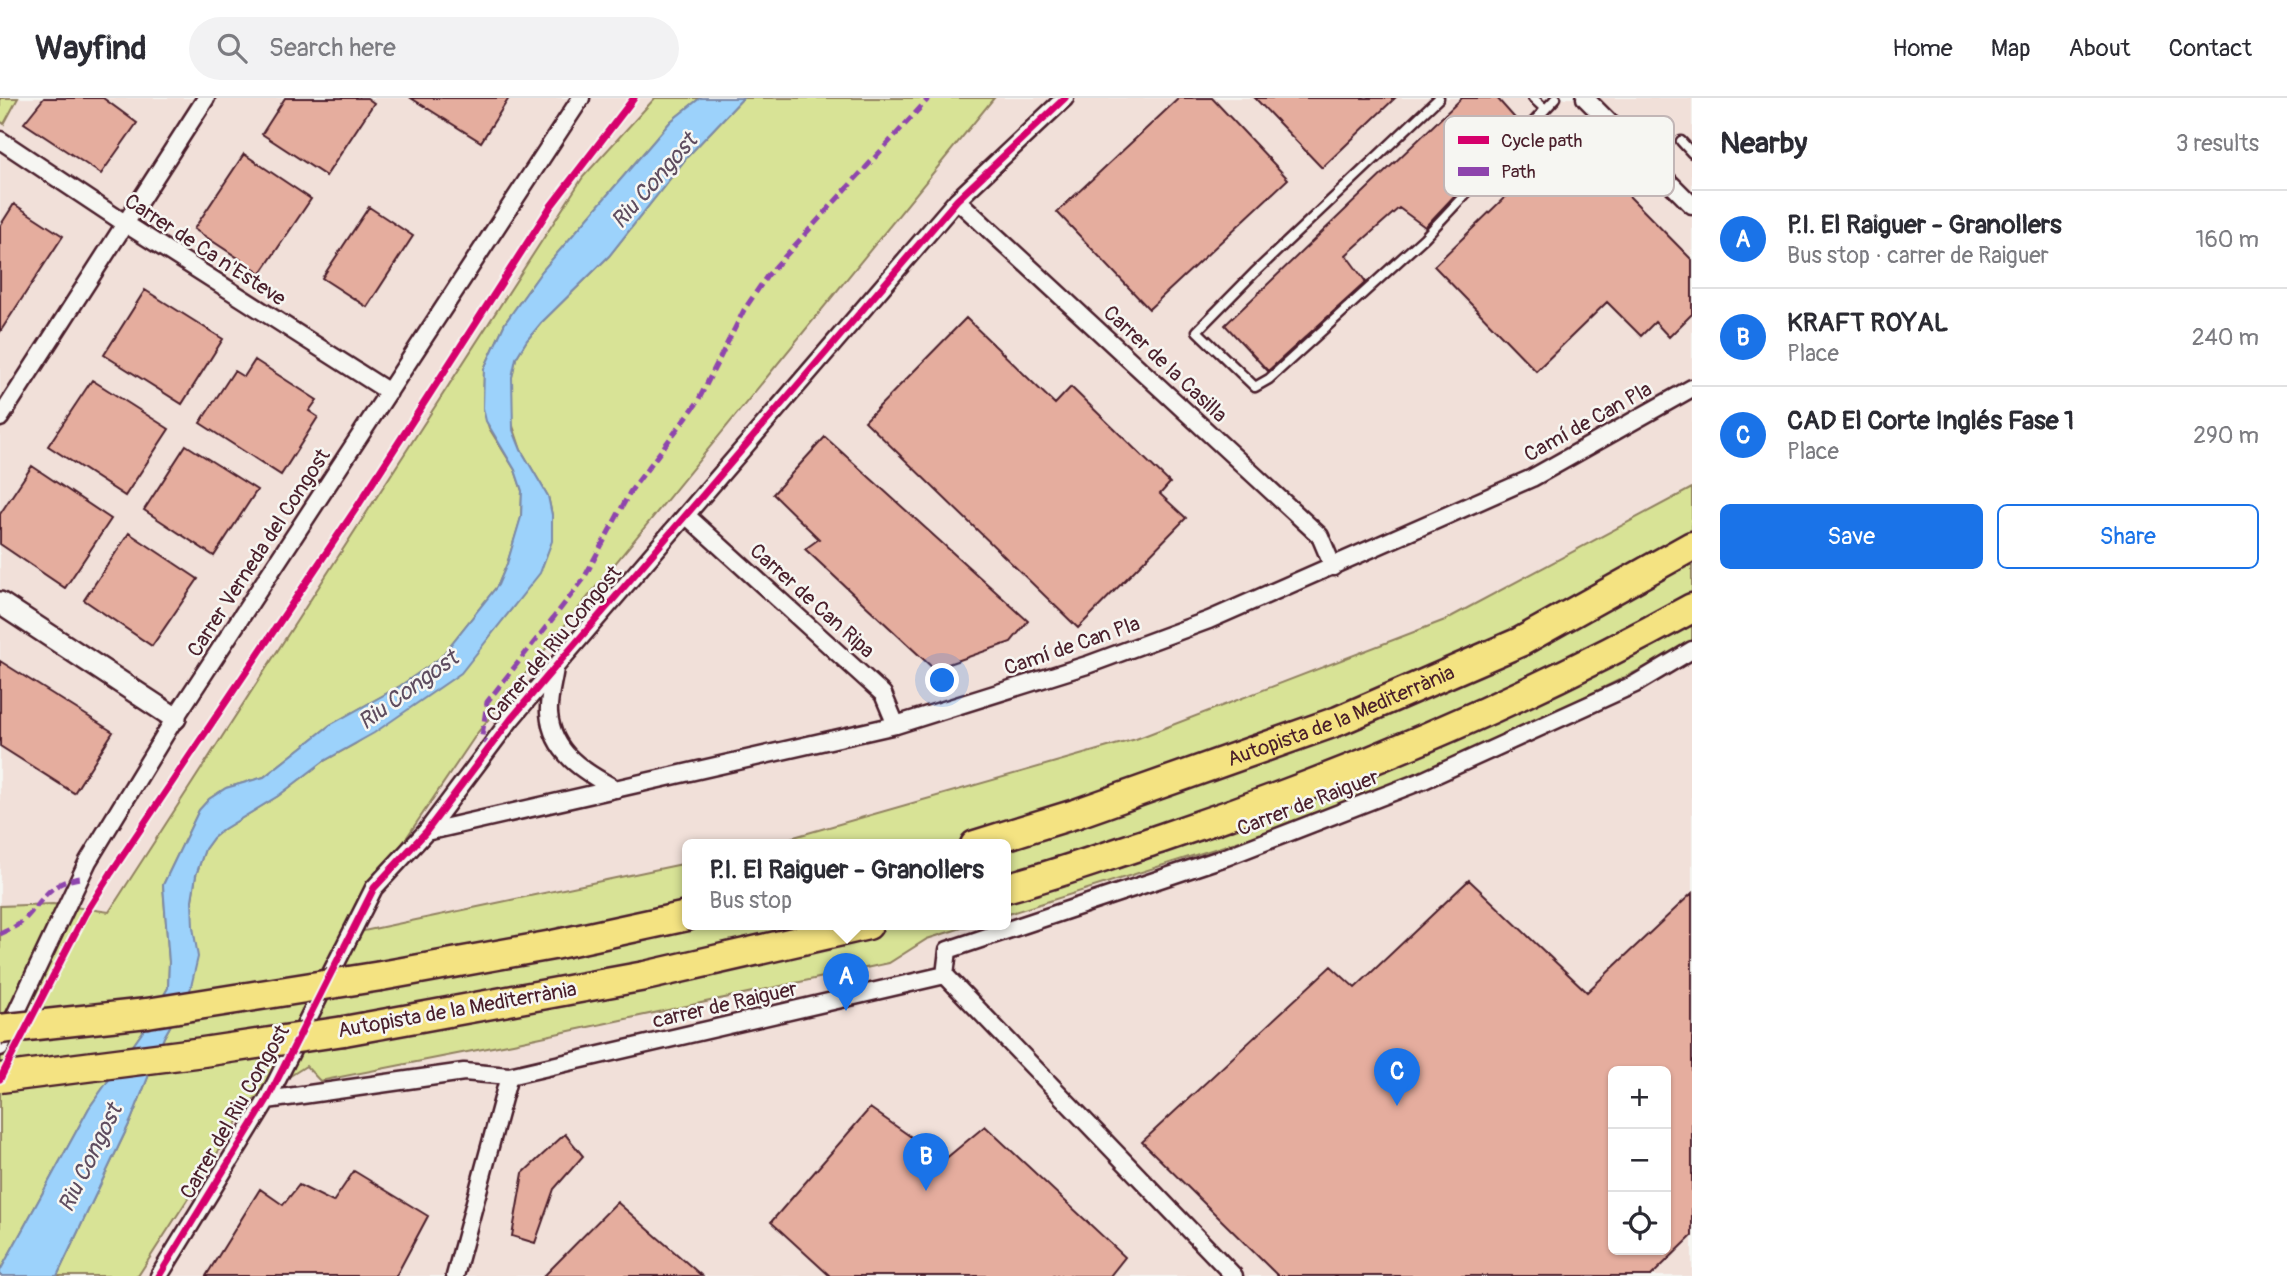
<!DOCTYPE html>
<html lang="en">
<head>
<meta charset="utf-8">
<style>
  body { margin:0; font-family:Pangolin,sans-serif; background:#f2f2f3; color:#2b2b33 }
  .controls { position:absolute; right:21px; bottom:21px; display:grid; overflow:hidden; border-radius:10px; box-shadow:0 2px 5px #0004 }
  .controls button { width:63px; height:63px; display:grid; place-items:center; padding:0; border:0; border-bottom:2px solid #e1e1e2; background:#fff; color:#2b2b33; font:35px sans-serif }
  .you { position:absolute; left:943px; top:583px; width:24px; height:24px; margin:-18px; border:5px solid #fff; border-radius:50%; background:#1a73e8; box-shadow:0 0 0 10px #1a73e833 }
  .badge { display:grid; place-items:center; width:46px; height:46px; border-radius:50%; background:#1a73e8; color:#fff; font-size:23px; font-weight:700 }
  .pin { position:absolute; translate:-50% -58px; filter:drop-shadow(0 2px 4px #0008) }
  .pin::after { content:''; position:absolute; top:37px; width:24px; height:21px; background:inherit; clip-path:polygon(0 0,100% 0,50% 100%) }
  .popup { position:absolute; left:682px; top:741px; width:329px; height:91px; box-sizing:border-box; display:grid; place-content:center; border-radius:10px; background:#fff; filter:drop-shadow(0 2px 5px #0005); font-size:23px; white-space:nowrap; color:#7c7c81 }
  .popup b { font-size:26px; color:#2b2b33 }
  .popup::after { content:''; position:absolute; left:50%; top:100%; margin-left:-14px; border:14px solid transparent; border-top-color:#fff }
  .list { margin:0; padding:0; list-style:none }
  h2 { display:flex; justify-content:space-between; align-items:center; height:91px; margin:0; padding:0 28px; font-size:30px }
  h2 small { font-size:23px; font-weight:400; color:#7c7c81 }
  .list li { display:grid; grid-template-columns:46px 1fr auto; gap:21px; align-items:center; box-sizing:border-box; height:98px; padding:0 28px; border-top:2px solid #e1e1e2 }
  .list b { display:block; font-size:26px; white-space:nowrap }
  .list p { margin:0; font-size:23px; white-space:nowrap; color:#7c7c81 }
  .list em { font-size:23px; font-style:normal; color:#7c7c81 }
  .actions { display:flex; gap:14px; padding:21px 28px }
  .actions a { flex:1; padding:16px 0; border:2px solid #1a73e8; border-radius:10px; text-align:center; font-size:24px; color:#1a73e8 }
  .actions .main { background:#1a73e8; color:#fff }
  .icon { flex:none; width:38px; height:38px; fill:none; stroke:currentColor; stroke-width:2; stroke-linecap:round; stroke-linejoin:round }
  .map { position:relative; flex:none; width:1692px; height:1178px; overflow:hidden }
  header { display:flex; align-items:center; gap:42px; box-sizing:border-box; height:98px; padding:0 35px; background:#fff; border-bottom:2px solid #e1e1e2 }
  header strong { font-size:33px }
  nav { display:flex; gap:38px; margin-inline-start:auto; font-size:24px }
  .search { width:490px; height:63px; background:#f2f2f3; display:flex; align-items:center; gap:18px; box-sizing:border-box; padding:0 24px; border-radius:38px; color:#7c7c81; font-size:26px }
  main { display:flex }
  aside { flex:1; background:#fff }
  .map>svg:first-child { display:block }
  .built { fill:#f1e0d9; fill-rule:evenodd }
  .green { fill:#d8e396; stroke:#918160; stroke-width:2 }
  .water { fill:#9cd2fb; stroke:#7b8aa8; stroke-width:2 }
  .building { fill:#e5ad9e; stroke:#4a1f2b; stroke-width:2; fill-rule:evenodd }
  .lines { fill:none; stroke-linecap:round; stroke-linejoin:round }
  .lane-casing { stroke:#4a1f2b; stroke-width:13 }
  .street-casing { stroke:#4a1f2b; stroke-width:21 }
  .secondary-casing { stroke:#4a1f2b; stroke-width:26 }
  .highway-casing { stroke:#4a1f2b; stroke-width:33 }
  .lane { stroke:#f6f6f2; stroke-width:8 }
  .street { stroke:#f6f6f2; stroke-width:16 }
  .secondary { stroke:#f6f6f2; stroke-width:21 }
  .highway { stroke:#f4e382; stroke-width:28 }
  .highway-bridge-casing { stroke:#4a1f2b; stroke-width:33; stroke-linecap:butt }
  .highway-bridge { stroke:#f4e382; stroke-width:28 }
  .quiet { stroke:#8e44ad; stroke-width:5; stroke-dasharray:10 5; stroke-linecap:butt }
  .cycleway-casing { stroke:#f6f6f2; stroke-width:11 }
  .cycleway { stroke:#d6006c; stroke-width:7 }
  .labels { text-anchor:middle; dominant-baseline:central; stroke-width:5; stroke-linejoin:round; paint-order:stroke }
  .street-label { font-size:21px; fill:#4a1f2b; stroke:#f6f6f2 }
  .water-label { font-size:23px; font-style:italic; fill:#5e4c5f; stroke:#f6f6f2 }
  .key { fill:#f6f6f2; stroke:#c2b6b6; stroke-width:2 }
  .key-label { font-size:19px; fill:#4a1f2b }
</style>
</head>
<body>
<header>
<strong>Wayfind</strong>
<div class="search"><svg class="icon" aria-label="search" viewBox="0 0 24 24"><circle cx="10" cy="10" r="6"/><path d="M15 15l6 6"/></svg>Search here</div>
<nav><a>Home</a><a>Map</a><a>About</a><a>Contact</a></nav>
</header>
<main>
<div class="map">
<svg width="1692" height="1178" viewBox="0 0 1692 1178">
  <rect width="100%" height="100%" fill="#f6f6f2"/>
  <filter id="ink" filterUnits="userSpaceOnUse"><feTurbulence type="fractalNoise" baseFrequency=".0143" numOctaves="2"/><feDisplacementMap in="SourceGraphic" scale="14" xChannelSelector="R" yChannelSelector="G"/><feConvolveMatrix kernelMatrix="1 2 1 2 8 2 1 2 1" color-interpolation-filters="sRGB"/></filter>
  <g filter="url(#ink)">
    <!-- built -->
    <path class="built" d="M18,0H655L583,79L109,815L53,806L0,808V23L5,25Z
      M994,0H1692V389L1445,522L1136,641L766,747H687V765L339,838L478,634Z
      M1692,543V1178H138L251,1003L307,968L320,983L513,945L889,865L927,841L971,827H1005V817L1262,736L1470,655L1660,562ZM1613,973H1666V1152H1613Z"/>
    <!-- green -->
    <path class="green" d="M0,0H18L4,26L0,23Z
      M655,0H700L671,23L542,173L505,225L484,271L483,310L489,330L515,372L522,393L521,420L507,466L498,487L440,560L400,588L330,627L264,679L226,690L209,701L199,712L163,787L169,864L168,890L144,932L89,1010L0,1173V808L53,806L109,814L583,79Z
      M743,0H994L478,634L340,838L687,765V827H971L927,841L889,865L513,945L320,983L306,968L251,1003L138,1178H57L131,1022L164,939L190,893L192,802L196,777L205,751L213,740L224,731L278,698L324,663L355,646L441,588L473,558L513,509L552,437V417L548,398L521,352L512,325V279L516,260L527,242L541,225L609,158L688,58Z
      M1692,390V543L1660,562L1470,655L1262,736L1005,817V747H766L1136,641L1445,522Z"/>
    <!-- water -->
    <path class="water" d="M700,0H743L688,58L609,158L541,225L527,242L516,260L512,279L513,332L521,352L548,398L552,417V443L540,475L461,575L374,635L324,663L278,698L224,731L213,740L205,751L196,777L192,802L193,829L198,859L190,893L164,939L131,1022L57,1178H0V1173L89,1010L144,932L168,890L169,864L163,787L199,712L209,701L226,690L264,679L330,627L400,588L440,560L498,487L507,466L521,419L522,393L515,372L486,323L483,310L484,271L505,225L542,173L671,23Z"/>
    <!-- building -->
    <path class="building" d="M44,0H103L137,25L101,76L24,25Z
      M285,0H367L374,5L326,78L262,36Z
      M411,0H509L481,44Z
      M1179,0H1212L1288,81L1149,211L1057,114Z
      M1255,0H1395L1322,70Z
      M1462,0H1497L1521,27L1425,129L1399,110L1346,157L1366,184L1268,273L1225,227Z
      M1569,37L1692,162V216L1669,239L1655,224L1641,238L1607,204L1536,273L1434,168Z
      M244,56L311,101L261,175L194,131Z
      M14,106L63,138L0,234V128Z
      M369,109L413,138L367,209L322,180Z
      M145,192L223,241L182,306L104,257Z
      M966,220L1055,306L1071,289L1170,385L1160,396L1186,420L1078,530L865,323Z
      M255,262L317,302L309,313L318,319L281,377L200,325L234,273L244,279Z
      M92,282L169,331L125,398L48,348Z
      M825,339L1028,523L1011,544L934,571L805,451L819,441L773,396Z
      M186,347L257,392L214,458L144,412Z
      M32,368L111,421L65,490L0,446V416Z
      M129,435L198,481L152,548L84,502Z
      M0,563L113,634L74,695L0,648Z
      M1469,782L1587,894L1692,795V1138L1651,1178H1278L1142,1044L1331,868L1355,890ZM1613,973H1666V1152H1613Z
      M870,1010L944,1062L985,1028L1125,1159L1110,1178H830L771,1124Z
      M565,1036L583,1058L554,1091L535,1145L512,1138L523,1075Z
      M354,1073L428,1118L396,1178H206L260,1091L283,1107L299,1087L333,1104Z
      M617,1104L702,1178H544Z"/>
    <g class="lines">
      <!-- lane casing -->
      <g class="lane-casing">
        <path id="lane" d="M1439,0L1254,175L1197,233L1255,289L1269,281L1424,140L1556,0
          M1533,0L1545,11
          M1681,43L1692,55"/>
      </g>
      <!-- street casing -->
      <g class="street-casing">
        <path id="street" d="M1585,0L1692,107
          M0,42L126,126L389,294
          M957,102L1320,438L1333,469
          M0,320L206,0
          M687,418L883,596L896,627
          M555,570C553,585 548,600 549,615C552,655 584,674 616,691
          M426,734L896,627L1087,567L1209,522L1532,380L1692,290
          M945,877L948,852L1226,759L1424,682L1635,586L1692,552
          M0,949L88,763L175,620L581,0
          M267,1002L464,974L509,978L945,877L1234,1178
          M159,1178L267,1002L374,790L426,734L511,621L556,568L957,102L1065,0
          M455,1178L509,978"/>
      </g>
      <!-- secondary casing -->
      <g class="secondary-casing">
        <path id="secondary" d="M0,505L175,620"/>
      </g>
      <!-- highway casing -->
      <g class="highway-casing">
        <g id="highway">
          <path id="s1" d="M975,747L1075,716L1338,623L1520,544L1692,448"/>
          <path d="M1005,790C1058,776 1110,757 1162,740C1346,678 1522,604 1692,510"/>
          <path d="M381,878L553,847L687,818"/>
          <path d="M344,933L645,878L868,827"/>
        </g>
      </g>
      <!-- lane -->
      <use href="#lane" class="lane"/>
      <!-- street -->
      <use href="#street" class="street"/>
      <!-- secondary -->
      <use href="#secondary" class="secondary"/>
      <!-- highway -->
      <use href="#highway" class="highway"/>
      <!-- highway-bridge casing -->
      <g class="highway-bridge-casing">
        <path id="highway-bridge" d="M0,931L147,915L381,878
          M0,980L203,954L344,933"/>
      </g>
      <!-- highway-bridge -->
      <use href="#highway-bridge" class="highway-bridge"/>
      <!-- quiet -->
      <path class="quiet" d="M490,650L482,638L487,604L583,482L630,394L697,305L744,212L767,178L929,0
        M0,836C8,832 18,828 24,822C45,800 48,785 80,780"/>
      <!-- cycleway casing -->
      <g class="cycleway-casing">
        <path id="cycleway" d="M0,981L85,816L111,775L357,409L551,108L634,0
          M159,1178L267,1002L374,790L426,734L511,621L556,568L957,102L1065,0"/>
      </g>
      <!-- cycleway -->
      <use href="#cycleway" class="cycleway"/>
    </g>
  </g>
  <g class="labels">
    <!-- street labels -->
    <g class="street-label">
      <text transform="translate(205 152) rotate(33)">Carrer de Ca n'Esteve</text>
      <text transform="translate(1165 266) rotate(43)">Carrer de la Casilla</text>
      <text transform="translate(1588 324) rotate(-29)">Camí de Can Pla</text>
      <text transform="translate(259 455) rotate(-57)">Carrer Verneda del Congost</text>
      <text transform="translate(812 503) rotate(42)">Carrer de Can Ripa</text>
      <text transform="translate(554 546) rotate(-50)">Carrer del Riu Congost</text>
      <text transform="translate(1072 548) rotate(-19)">Camí de Can Pla</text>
      <text stroke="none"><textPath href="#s1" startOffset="388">Autopista de la Mediterrània</textPath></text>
      <text transform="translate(1308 705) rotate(-21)">Carrer de Raiguer</text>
      <text transform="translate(725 907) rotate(-13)">carrer de Raiguer</text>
      <text transform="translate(457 912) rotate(-10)">Autopista de la Mediterrània</text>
      <text transform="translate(235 1014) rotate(-60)">Carrer del Riu Congost</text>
    </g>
    <!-- water labels -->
    <g class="water-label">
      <text transform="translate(654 83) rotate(-49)">Riu Congost</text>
      <text transform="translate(408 592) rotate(-36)">Riu Congost</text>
      <text transform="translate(90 1060) rotate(-64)">Riu Congost</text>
    </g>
  </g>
  <!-- legend -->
  <rect x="1444" y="18" width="230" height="80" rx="10" class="key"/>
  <rect x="1458" y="38" width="31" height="8" fill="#d6006c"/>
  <rect x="1458" y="69" width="31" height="9" fill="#8e44ad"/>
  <g class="key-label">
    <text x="1501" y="49">Cycle path</text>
    <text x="1501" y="80">Path</text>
  </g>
</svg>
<div class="controls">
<button>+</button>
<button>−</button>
<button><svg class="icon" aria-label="locate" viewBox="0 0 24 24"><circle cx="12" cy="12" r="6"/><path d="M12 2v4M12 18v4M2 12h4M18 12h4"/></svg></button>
</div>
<div class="you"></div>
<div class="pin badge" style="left:846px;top:913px">A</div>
<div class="popup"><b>P.I. El Raiguer - Granollers</b>Bus stop</div>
<div class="pin badge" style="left:926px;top:1093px">B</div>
<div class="pin badge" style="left:1397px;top:1008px">C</div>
</div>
<aside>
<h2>Nearby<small>3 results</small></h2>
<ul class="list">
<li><span class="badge">A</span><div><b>P.I. El Raiguer - Granollers</b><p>Bus stop · carrer de Raiguer</p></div><em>160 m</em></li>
<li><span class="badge">B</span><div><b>KRAFT ROYAL</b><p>Place</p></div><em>240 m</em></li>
<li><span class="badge">C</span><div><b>CAD El Corte Inglés Fase 1</b><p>Place</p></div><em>290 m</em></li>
</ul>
<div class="actions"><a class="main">Save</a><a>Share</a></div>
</aside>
</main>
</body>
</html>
